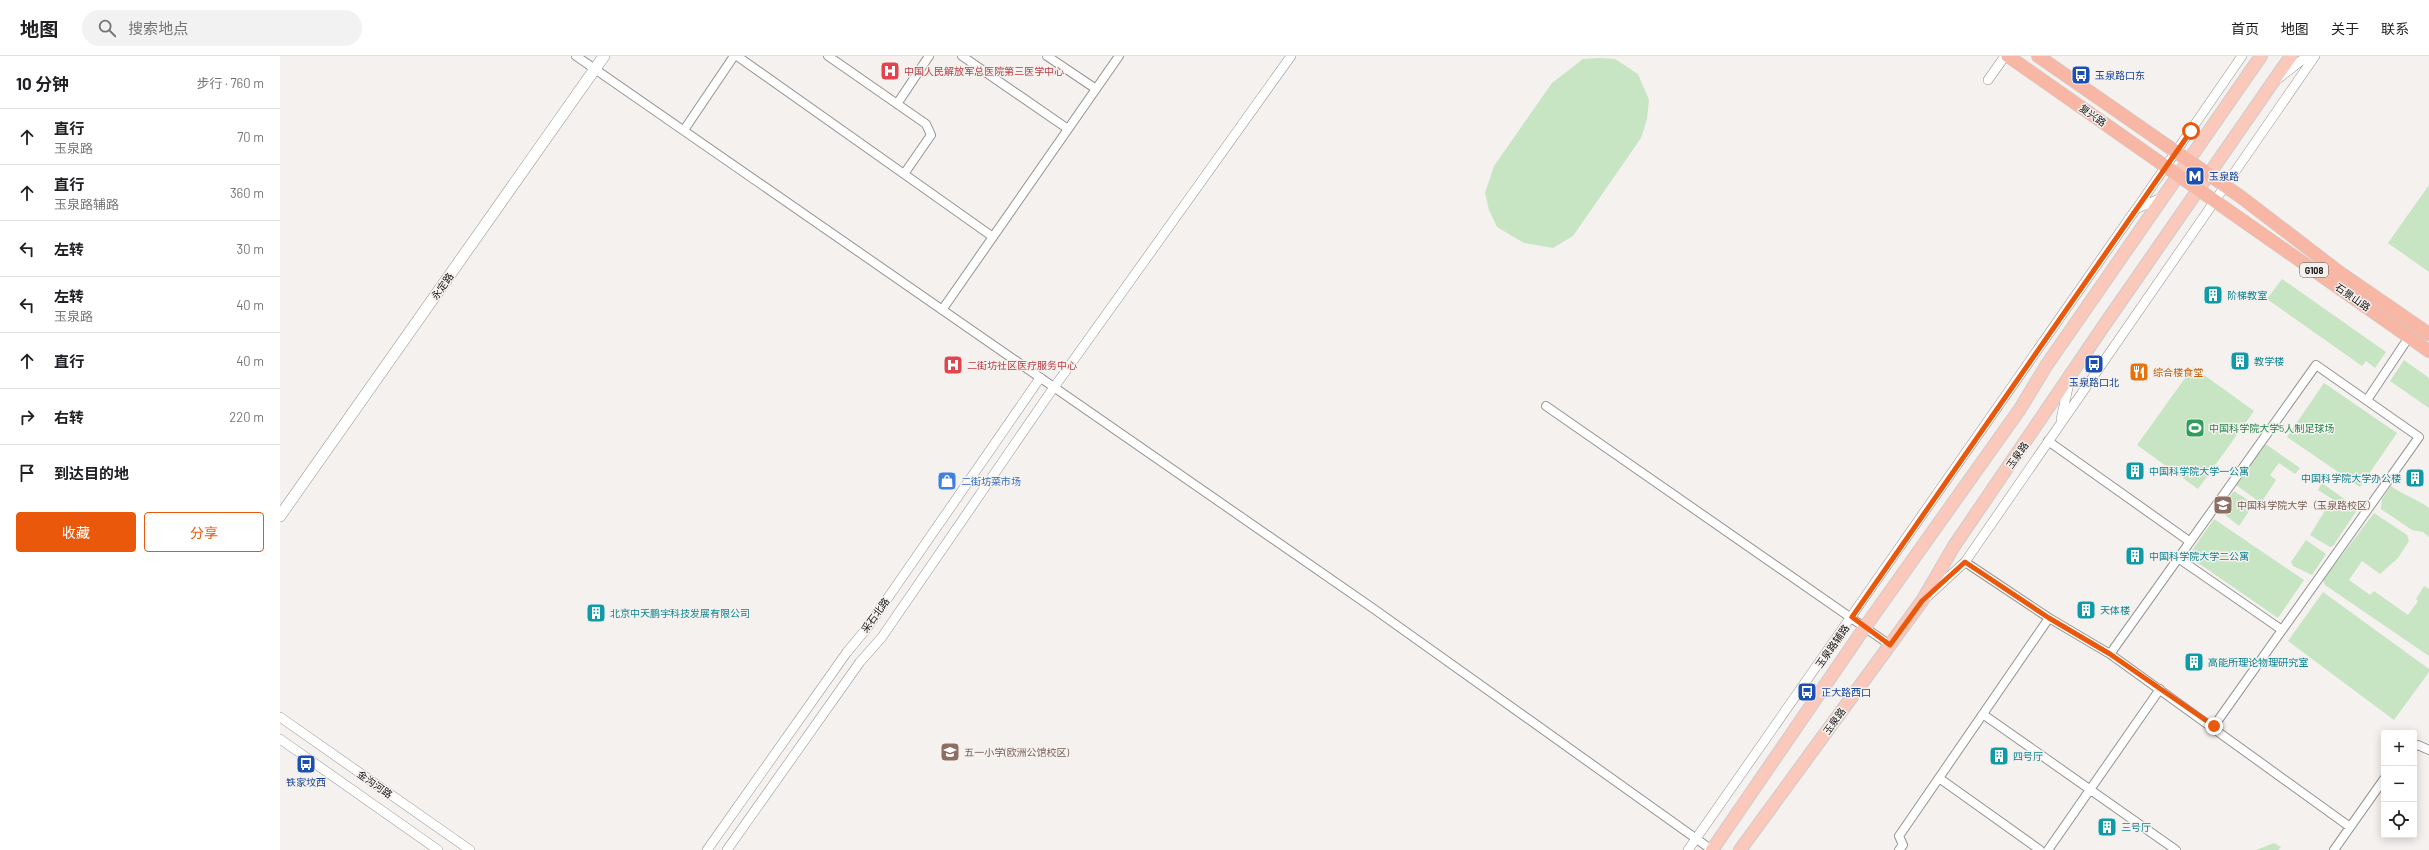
<!DOCTYPE html>
<html lang="zh">
<head>
<meta charset="utf-8">
<style>
  body { margin:0; font-family:Barlow,"Noto Sans SC",sans-serif; background:#f2f2f2; color:#202124 }
  .controls { position:absolute; right:12px; bottom:12px; display:grid; overflow:hidden; border-radius:4px; box-shadow:0 2px 10px #0003 }
  .controls button { width:36px; height:36px; display:grid; place-items:center; padding:0; border:0; border-bottom:1px solid #e0e0e0; background:#fff; color:#202124; font:20px sans-serif }
  .stop { position:absolute; width:12px; height:12px; margin:-9px; border:3px solid #ea580c; border-radius:50%; background:#fff }
  .stop.end { background:#ea580c; border-color:#fff; box-shadow:0 1px 4px #0008 }
  .list { margin:0; padding:0; list-style:none }
  h2 { display:flex; justify-content:space-between; align-items:center; height:52px; margin:0; padding:0 16px; font-size:17px }
  h2 small { font-size:13px; font-weight:400; color:#757577 }
  .list li { display:grid; grid-template-columns:26px 1fr auto; gap:12px; align-items:center; box-sizing:border-box; height:56px; padding:0 16px; border-top:1px solid #e0e0e0 }
  .list b { display:block; font-size:15px; white-space:nowrap }
  .list p { margin:0; font-size:13px; white-space:nowrap; color:#757577 }
  .list em { font-size:13px; font-style:normal; color:#757577 }
  .actions { display:flex; gap:8px; padding:12px 16px }
  .actions a { flex:1; padding:9px 0; border:1px solid #ea580c; border-radius:4px; text-align:center; font-size:14px; color:#ea580c }
  .actions .main { background:#ea580c; color:#fff }
  .icon { flex:none; width:22px; height:22px; fill:none; stroke:currentColor; stroke-width:2; stroke-linecap:round; stroke-linejoin:round }
  .map { position:relative; flex:none; width:2149px; height:794px; overflow:hidden }
  header { display:flex; align-items:center; gap:24px; box-sizing:border-box; height:56px; padding:0 20px; background:#fff; border-bottom:1px solid #e0e0e0 }
  header strong { font-size:19px }
  nav { display:flex; gap:22px; margin-inline-start:auto; font-size:14px }
  .search { width:280px; height:36px; background:#f2f2f2; display:flex; align-items:center; gap:10px; box-sizing:border-box; padding:0 14px; border-radius:22px; color:#757577; font-size:15px }
  main { display:flex }
  aside { flex:1; background:#fff }
  .map>svg:first-child { display:block }
  .green { fill:#c7e4c3 }
  .lines { fill:none; stroke-linecap:round; stroke-linejoin:round }
  .minor-casing { stroke:#969391; stroke-width:10 }
  .tertiary-casing { stroke:#969391; stroke-width:10 }
  .secondary-casing { stroke:#969391; stroke-width:12 }
  .primary-casing { stroke:#ccc; stroke-width:14 }
  .trunk-casing { stroke:#ccc; stroke-width:14 }
  .minor { stroke:#fff; stroke-width:8 }
  .tertiary { stroke:#fff; stroke-width:9 }
  .secondary { stroke:#fff; stroke-width:11 }
  .primary { stroke:#fac9bb; stroke-width:12 }
  .trunk { stroke:#f8b7a4; stroke-width:13 }
  .route { stroke:#ea580c; stroke-width:5 }
  .labels { text-anchor:middle; dominant-baseline:central; stroke-width:3; stroke-linejoin:round; paint-order:stroke }
  .shield { fill:#f4f1ef; stroke:#5a5858; stroke-width:1 }
  .shield-label { font-size:9px; font-weight:bold; fill:#181717 }
  .health-label { font-size:10px; fill:#be3a42; stroke:#f4f1ef; text-anchor:start }
  .transit-label { font-size:10px; fill:#164399; stroke:#f4f1ef; text-anchor:start }
  .street-label { font-size:10px; fill:#181717; stroke:#f4f1ef }
  .culture-label { font-size:10px; fill:#0d838f; stroke:#f4f1ef; text-anchor:start }
  .food-label { font-size:10px; fill:#c56008; stroke:#f4f1ef; text-anchor:start }
  .leisure-label { font-size:10px; fill:#27864d; stroke:#f4f1ef; text-anchor:start }
  .shop-label { font-size:10px; fill:#366cbe; stroke:#f4f1ef; text-anchor:start }
  .education-label { font-size:10px; fill:#785e54; stroke:#f4f1ef; text-anchor:start }
</style>
</head>
<body>
<header>
<strong>地图</strong>
<div class="search"><svg class="icon" aria-label="search" viewBox="0 0 24 24"><circle cx="10" cy="10" r="6"/><path d="M15 15l6 6"/></svg>搜索地点</div>
<nav><a>首页</a><a>地图</a><a>关于</a><a>联系</a></nav>
</header>
<main>
<aside>
<h2>10 分钟<small>步行 · 760 m</small></h2>
<ul class="list">
<li><svg class="icon" aria-label="ahead" viewBox="0 0 24 24"><path d="M12 20V5M6 11l6-6 6 6"/></svg><div><b>直行</b><p>玉泉路</p></div><em>70 m</em></li>
<li><svg class="icon" aria-label="ahead" viewBox="0 0 24 24"><path d="M12 20V5M6 11l6-6 6 6"/></svg><div><b>直行</b><p>玉泉路辅路</p></div><em>360 m</em></li>
<li><svg class="icon" aria-label="left" viewBox="0 0 24 24"><path d="M17 20v-9H6M10 6l-5 5 5 5"/></svg><div><b>左转</b></div><em>30 m</em></li>
<li><svg class="icon" aria-label="left" viewBox="0 0 24 24"><path d="M17 20v-9H6M10 6l-5 5 5 5"/></svg><div><b>左转</b><p>玉泉路</p></div><em>40 m</em></li>
<li><svg class="icon" aria-label="ahead" viewBox="0 0 24 24"><path d="M12 20V5M6 11l6-6 6 6"/></svg><div><b>直行</b></div><em>40 m</em></li>
<li><svg class="icon" aria-label="right" viewBox="0 0 24 24"><path d="M7 20v-9h11M14 6l5 5-5 5"/></svg><div><b>右转</b></div><em>220 m</em></li>
<li><svg class="icon" aria-label="arrive" viewBox="0 0 24 24"><path d="M6 21V4h12l-3 4 3 4H6"/></svg><div><b>到达目的地</b></div></li>
</ul>
<div class="actions"><a class="main">收藏</a><a>分享</a></div>
</aside>
<div class="map">
<svg width="2149" height="794" viewBox="0 0 2149 794">
  <rect width="100%" height="100%" fill="#f4f1ef"/>
  <!-- green -->
  <path class="green" d="M1320,2L1335,3L1358,18L1369,44L1367,63L1361,82L1293,180L1273,192L1244,187L1217,171L1209,154L1205,137L1214,110L1272,27L1303,3Z
    M2149,129V216L2108,187Z
    M2002,223L2106,296L2095,312L2086,305L2082,310L1987,243Z
    M2124,304L2149,322V352L2110,325Z
    M1913,311L1974,355L1918,433L1857,389Z
    M2044,327L2117,377L2080,431L2007,381Z
    M1984,389H1987L2020,412L2015,418L1999,407L1990,419L1996,424L1981,447L1956,429Z
    M2042,427L2074,450L2077,454L2053,490L2050,491L2030,479L2052,443L2038,434Z
    M2111,430C2123,439 2137,443 2149,452V481L2143,476L2132,474L2101,453L2102,443Z
    M1954,435L1974,448L1959,470L1939,454Z
    M2094,457L2127,479L2129,485L2118,502L2100,518L2082,505L2069,524L2090,539L2094,535L2128,559L2138,545L2136,543L2144,530L2149,533V600L2045,529L2043,524Z
    M1934,463L2024,524L1998,562L1908,500Z
    M2026,484L2046,498L2032,519L2013,510L2011,506Z
    M2043,536L2149,613V616L2114,664L2008,585Z
    M1994,787L2001,791L1998,794H1976Z"/>
  <g class="lines">
    <!-- minor casing -->
    <g class="minor-casing">
      <path id="minor" d="M296,0L1094,553L1432,794
        M457,0L624,118L651,79L646,68L548,0
        M682,0L788,73
        M767,0L816,33
        M617,48L649,0
        M404,74L454,0
        M624,118L713,181
        M662,254L839,0
        M2087,344L2129,281
        M1266,350L1610,589
        M1768,385L1909,485
        M1898,502L2002,574
        M1685,506L1769,562L1830,598L2070,771
        M1830,598L2036,309L2139,381L1934,670
        M1704,659L1896,794
        M2134,691L2138,689L2149,694
        M1659,722L1760,794
        M1619,794L1623,789L1619,780L1769,562
        M1768,794L1880,633
        M2054,794L2104,723"/>
    </g>
    <!-- tertiary casing -->
    <g class="tertiary-casing">
      <path id="tertiary" d="M1999,22L2027,0
        M1708,24L1725,0
        M1857,152L1962,0
        M1781,363L1790,323
        M1647,541L1685,506L2035,0
        M0,661L190,794
        M0,683L158,794
        M427,794L567,596L587,572L760,322
        M447,794L580,606L602,581L765,344L1011,0
        M1408,794L1856,153L1883,141"/>
    </g>
    <!-- secondary casing -->
    <g class="secondary-casing">
      <path id="secondary" d="M0,460L324,0"/>
    </g>
    <!-- primary casing -->
    <g class="primary-casing">
      <path id="primary" d="M1432,794L1585,571L1740,353L1766,310L1981,0
        M1460,794L1642,545L1674,490L1825,268L2011,0"/>
    </g>
    <!-- trunk casing -->
    <g class="trunk-casing">
      <path id="trunk" d="M1728,0L2149,295
        M1758,0L1961,141L2059,216L2149,278"/>
    </g>
    <!-- minor -->
    <use href="#minor" class="minor"/>
    <!-- tertiary -->
    <use href="#tertiary" class="tertiary"/>
    <!-- secondary -->
    <use href="#secondary" class="secondary"/>
    <!-- primary -->
    <use href="#primary" class="primary"/>
    <!-- trunk -->
    <use href="#trunk" class="trunk"/>
  </g>
  <g class="lines">
    <!-- route -->
    <path class="route" d="M1911,75L1572,561L1610,589L1642,545L1685,506L1769,562L1830,598L1934,670"/>
  </g>
  <!-- icons -->
  <defs>
    <g id="hospital-square" transform="scale(1)"><rect x="-9" y="-9" width="18" height="18" rx="4" fill="#e0444e" stroke="#f4f1ef"/><path d="M-5-5h3v3.5h4V-5h3V5h-3V1.5h-4V5h-3Z" fill="#fff"/></g>
    <g id="bus-square" transform="scale(1)"><rect x="-9" y="-9" width="18" height="18" rx="4" fill="#1a4fb4" stroke="#f4f1ef"/><path d="M-5-6H5V4H4V6H2V4H-2V6H-4V4H-5ZM-3.5-4V0h7V-4ZM-3.5 1.2v1.5H-2V1.2ZM2 1.2v1.5H3.5V1.2Z" fill="#fff"/></g>
    <g id="metro-square" transform="scale(1)"><rect x="-9" y="-9" width="18" height="18" rx="4" fill="#1a4fb4" stroke="#f4f1ef"/><path d="M-5.5 5V-5H-3L0 0L3-5H5.5V5H3V-.5L0 4L-3-.5V5Z" fill="#fff"/></g>
    <g id="building-square" transform="scale(1)"><rect x="-9" y="-9" width="18" height="18" rx="4" fill="#0f9aa8" stroke="#f4f1ef"/><path d="M-4-6H4V6H1V3H-1V6H-4ZM-2.5-4.3h1.7v1.8h-1.7ZM.8-4.3h1.7v1.8H.8ZM-2.5-1h1.7V.8h-1.7ZM.8-1h1.7V.8H.8Z" fill="#fff"/></g>
    <g id="restaurant-square" transform="scale(1)"><rect x="-9" y="-9" width="18" height="18" rx="4" fill="#e8710a" stroke="#f4f1ef"/><path d="M-5-6h1v4h1v-4h1v4h1v-4h1v5L-1.5 .5V6h-2V.5L-5-1ZM5-6V6H3V1.5H1.5Q1.5-4 5-6Z" fill="#fff"/></g>
    <g id="stadium-square" transform="scale(1)"><rect x="-9" y="-9" width="18" height="18" rx="4" fill="#2e9e5b" stroke="#f4f1ef"/><path d="M0-5a6.5 5 0 1 0 0 10a6.5 5 0 1 0 0-10ZM-3.5-1.8h7v3.6h-7Z" fill="#fff"/></g>
    <g id="shop-square" transform="scale(1)"><rect x="-9" y="-9" width="18" height="18" rx="4" fill="#3f7fe0" stroke="#f4f1ef"/><path d="M-5-2.5h2.3a2.7 3.5 0 0 1 5.4 0H5L5.5 6h-11ZM-1.5-2.5h3a1.5 2.3 0 0 0-3 0Z" fill="#fff"/></g>
    <g id="university-square" transform="scale(1)"><rect x="-9" y="-9" width="18" height="18" rx="4" fill="#8d6e63" stroke="#f4f1ef"/><path d="M0-5L7-2L0 1L-7-2ZM-4 1L0 2.5L4 1V4Q0 6-4 4Z" fill="#fff"/></g>
    <g id="school-square" transform="scale(1)"><rect x="-9" y="-9" width="18" height="18" rx="4" fill="#8d6e63" stroke="#f4f1ef"/><path d="M0-5L7-2L0 1L-7-2ZM-4 1L0 2.5L4 1V4Q0 6-4 4Z" fill="#fff"/></g>
  </defs>
  <g fill-rule="evenodd">
    <use href="#hospital-square" x="610" y="15"/>
    <use href="#bus-square" x="1801" y="19"/>
    <use href="#metro-square" x="1915" y="120"/>
    <use href="#building-square" x="1933" y="239"/>
    <use href="#building-square" x="1960" y="305"/>
    <use href="#bus-square" x="1814" y="308"/>
    <use href="#hospital-square" x="673" y="309"/>
    <use href="#restaurant-square" x="1859" y="316"/>
    <use href="#stadium-square" x="1915" y="372"/>
    <use href="#building-square" x="1855" y="415"/>
    <use href="#building-square" x="2135" y="422"/>
    <use href="#shop-square" x="667" y="425"/>
    <use href="#university-square" x="1943" y="449"/>
    <use href="#building-square" x="1855" y="500"/>
    <use href="#building-square" x="1806" y="554"/>
    <use href="#building-square" x="316" y="557"/>
    <use href="#building-square" x="1914" y="606"/>
    <use href="#bus-square" x="1527" y="636"/>
    <use href="#school-square" x="670" y="696"/>
    <use href="#building-square" x="1719" y="700"/>
    <use href="#bus-square" x="26" y="708"/>
    <use href="#building-square" x="1827" y="771"/>
  </g>
  <g class="labels">
    <!-- shield labels -->
    <rect class="shield" x="2020" y="207" width="28" height="14" rx="3"/>
    <g class="shield-label">
      <text x="2034" y="214">G108</text>
    </g>
    <!-- health labels -->
    <g class="health-label">
      <text x="624" y="15">中国人民解放军总医院第三医学中心</text>
      <text x="687" y="309">二街坊社区医疗服务中心</text>
    </g>
    <!-- transit labels -->
    <g class="transit-label">
      <text x="1815" y="19">玉泉路口东</text>
      <text x="1929" y="120">玉泉路</text>
      <text x="1814" y="326" text-anchor="middle">玉泉路口北</text>
      <text x="1541" y="636">正大路西口</text>
      <text x="26" y="726" text-anchor="middle">铁家坟西</text>
    </g>
    <!-- street labels -->
    <g class="street-label">
      <text transform="translate(1813 59) rotate(35)">复兴路</text>
      <text transform="translate(162 230) rotate(-55)">永定路</text>
      <text transform="translate(2073 241) rotate(35)">石景山路</text>
      <text transform="translate(1737 399) rotate(-55)">玉泉路</text>
      <text transform="translate(595 559) rotate(-54)">采石北路</text>
      <text transform="translate(1552 590) rotate(-55)">玉泉路辅路</text>
      <text transform="translate(1554 665) rotate(-54)">玉泉路</text>
      <text transform="translate(95 728) rotate(35)">金沟河路</text>
    </g>
    <!-- culture labels -->
    <g class="culture-label">
      <text x="1947" y="239">阶梯教室</text>
      <text x="1974" y="305">教学楼</text>
      <text x="1869" y="415">中国科学院大学一公寓</text>
      <text x="2121" y="422" text-anchor="end">中国科学院大学办公楼</text>
      <text x="1869" y="500">中国科学院大学二公寓</text>
      <text x="1820" y="554">天体楼</text>
      <text x="330" y="557">北京中天鹏宇科技发展有限公司</text>
      <text x="1928" y="606">高能所理论物理研究室</text>
      <text x="1733" y="700">四号厅</text>
      <text x="1841" y="771">三号厅</text>
    </g>
    <!-- food labels -->
    <g class="food-label">
      <text x="1873" y="316">综合楼食堂</text>
    </g>
    <!-- leisure labels -->
    <g class="leisure-label">
      <text x="1929" y="372">中国科学院大学5人制足球场</text>
    </g>
    <!-- shop labels -->
    <g class="shop-label">
      <text x="681" y="425">二街坊菜市场</text>
    </g>
    <!-- education labels -->
    <g class="education-label">
      <text x="1957" y="449">中国科学院大学（玉泉路校区）</text>
      <text x="684" y="696">五一小学(欧洲公馆校区)</text>
    </g>
  </g>
</svg>
<div class="controls">
<button>+</button>
<button>−</button>
<button><svg class="icon" aria-label="locate" viewBox="0 0 24 24"><circle cx="12" cy="12" r="6"/><path d="M12 2v4M12 18v4M2 12h4M18 12h4"/></svg></button>
</div>
<div class="stop" style="left:1911px;top:75px"></div>
<div class="stop end" style="left:1934px;top:670px"></div>
</div>
</main>
</body>
</html>
